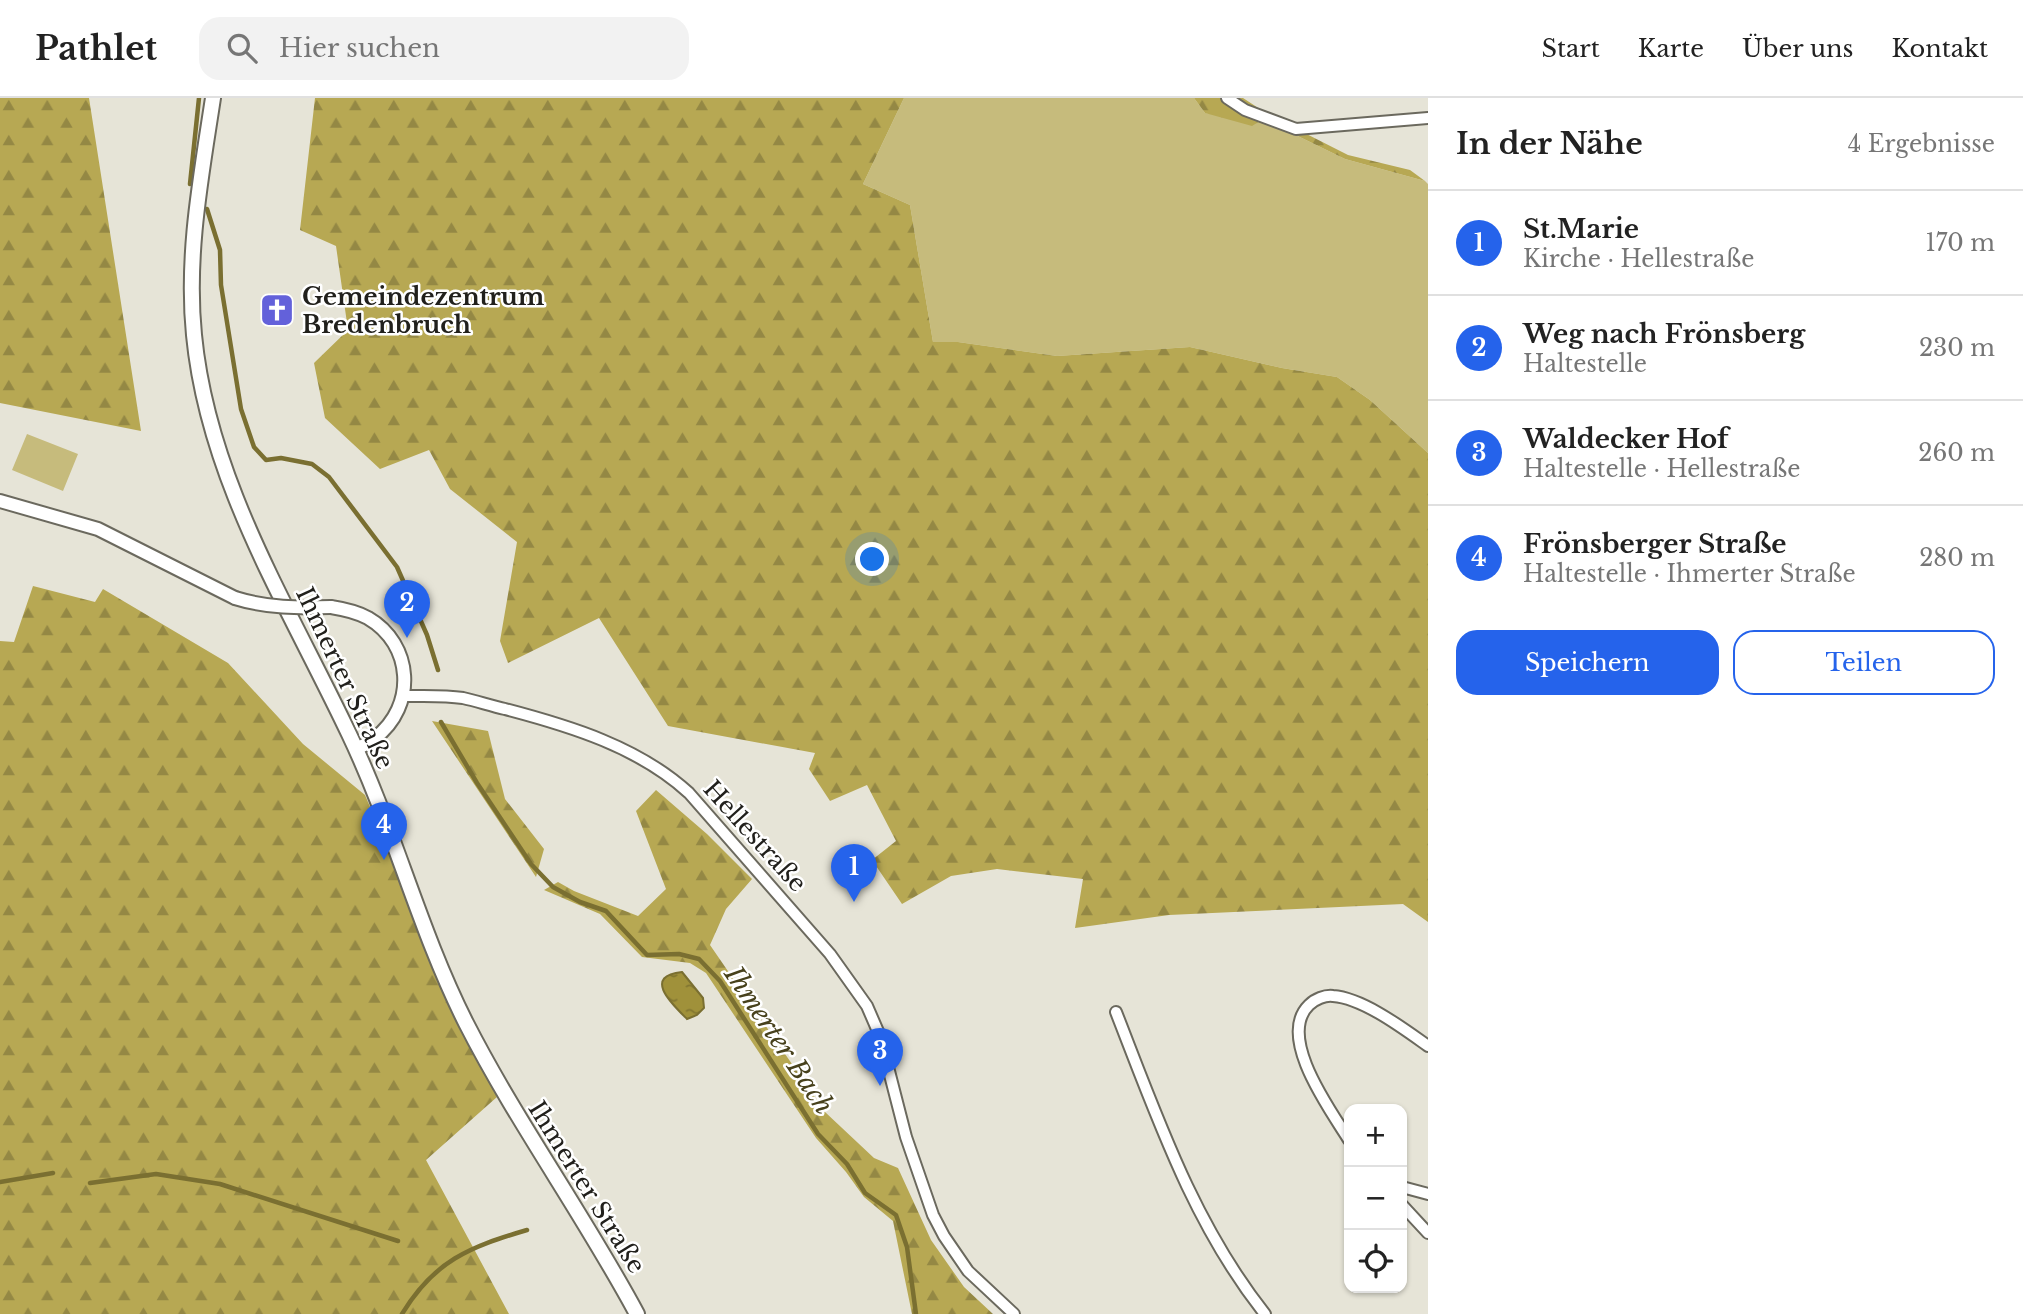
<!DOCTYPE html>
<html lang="de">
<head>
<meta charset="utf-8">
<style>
  body { margin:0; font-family:"Libre Baskerville",serif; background:#f2f2f2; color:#222 }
  .controls { position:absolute; right:21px; bottom:21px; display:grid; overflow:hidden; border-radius:14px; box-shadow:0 2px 5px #0004 }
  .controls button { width:63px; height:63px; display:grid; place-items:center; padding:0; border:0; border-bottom:2px solid #e0e0e0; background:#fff; color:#222; font:35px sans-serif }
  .you { position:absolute; left:873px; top:462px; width:24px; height:24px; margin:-18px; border:5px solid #fff; border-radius:50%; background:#1a73e8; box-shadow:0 0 0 10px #1a73e833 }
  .badge { display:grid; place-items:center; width:46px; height:46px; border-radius:50%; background:#2563eb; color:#fff; font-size:23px; font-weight:700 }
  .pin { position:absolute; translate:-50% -58px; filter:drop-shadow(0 2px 4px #0008) }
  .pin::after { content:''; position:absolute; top:37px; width:24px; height:21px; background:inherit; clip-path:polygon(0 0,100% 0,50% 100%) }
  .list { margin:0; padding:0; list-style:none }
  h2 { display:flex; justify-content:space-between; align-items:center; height:91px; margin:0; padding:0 28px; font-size:30px }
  h2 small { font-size:23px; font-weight:400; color:#767676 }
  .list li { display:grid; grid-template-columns:46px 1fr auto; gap:21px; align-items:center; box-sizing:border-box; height:105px; padding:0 28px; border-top:2px solid #e0e0e0 }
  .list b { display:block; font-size:26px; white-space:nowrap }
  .list p { margin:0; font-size:23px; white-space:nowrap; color:#767676 }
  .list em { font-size:23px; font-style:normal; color:#767676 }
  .actions { display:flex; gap:14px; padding:21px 28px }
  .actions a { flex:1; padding:16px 0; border:2px solid #2563eb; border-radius:21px; text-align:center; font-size:24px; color:#2563eb }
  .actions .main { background:#2563eb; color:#fff }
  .icon { flex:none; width:38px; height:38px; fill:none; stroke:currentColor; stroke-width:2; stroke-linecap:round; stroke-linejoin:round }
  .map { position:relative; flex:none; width:1428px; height:1216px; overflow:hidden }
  header { display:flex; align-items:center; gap:42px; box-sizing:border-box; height:98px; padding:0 35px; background:#fff; border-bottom:2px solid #e0e0e0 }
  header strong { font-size:33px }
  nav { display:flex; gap:38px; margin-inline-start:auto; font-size:24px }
  .search { width:490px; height:63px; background:#f2f2f2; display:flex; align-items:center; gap:18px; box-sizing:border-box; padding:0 24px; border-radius:21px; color:#767676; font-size:26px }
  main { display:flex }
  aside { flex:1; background:#fff }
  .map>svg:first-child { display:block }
  .green { fill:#c6bb7c }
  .forest { fill:url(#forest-firs) }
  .water { fill:url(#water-ripples); stroke:#7a6f31; stroke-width:2 }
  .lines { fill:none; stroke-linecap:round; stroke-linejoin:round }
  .stream { stroke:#7a6f31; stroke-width:4.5 }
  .minor-casing { stroke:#6b695e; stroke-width:14 }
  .tertiary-casing { stroke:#6b695e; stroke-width:16 }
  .secondary-casing { stroke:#6b695e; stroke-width:18 }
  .minor { stroke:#fff; stroke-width:10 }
  .tertiary { stroke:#fff; stroke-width:12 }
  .secondary { stroke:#fff; stroke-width:14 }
  .tertiary-bridge-casing { stroke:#6b695e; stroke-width:16; stroke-linecap:butt }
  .tertiary-bridge { stroke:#fff; stroke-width:12 }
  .labels { text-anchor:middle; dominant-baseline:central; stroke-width:5; stroke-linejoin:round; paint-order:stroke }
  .poi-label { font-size:24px; font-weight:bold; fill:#21201c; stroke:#fff; text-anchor:start }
  .street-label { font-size:24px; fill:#21201c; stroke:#fff }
  .water-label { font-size:26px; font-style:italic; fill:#47411c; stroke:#fff }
</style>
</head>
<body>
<header>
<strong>Pathlet</strong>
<div class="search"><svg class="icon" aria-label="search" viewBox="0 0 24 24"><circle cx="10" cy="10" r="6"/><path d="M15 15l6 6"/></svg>Hier suchen</div>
<nav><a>Start</a><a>Karte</a><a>Über uns</a><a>Kontakt</a></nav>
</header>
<main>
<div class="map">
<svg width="1428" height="1216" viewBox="0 0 1428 1216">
  <defs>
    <pattern id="forest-firs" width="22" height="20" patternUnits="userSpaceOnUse" patternTransform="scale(1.75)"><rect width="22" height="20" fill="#b7a853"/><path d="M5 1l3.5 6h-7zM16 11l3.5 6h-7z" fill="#948844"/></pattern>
    <pattern id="water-ripples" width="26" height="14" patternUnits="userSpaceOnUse" patternTransform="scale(1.75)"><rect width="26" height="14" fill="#a0913a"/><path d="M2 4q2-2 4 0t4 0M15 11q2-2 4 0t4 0" fill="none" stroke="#827630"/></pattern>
  </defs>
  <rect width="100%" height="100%" fill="#e6e4d7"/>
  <!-- green -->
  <path class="green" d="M904,0H1194L1205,15L1263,21L1345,61L1425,83L1428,86V355L1370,302L1337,279L1282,270L1190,249L1057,258L958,244H933L910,107L863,86Z
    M27,336L78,356L63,393L12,372Z"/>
  <!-- forest -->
  <path class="forest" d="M0,0H89L141,333L0,305Z
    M315,0H904L863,86L910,107L933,244H958L1057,258L1190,249L1282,270L1337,279L1370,302L1428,355V824L1403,806L1169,817L1075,830L1083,781L997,771L951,778L902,806L872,762L896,743L867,687L830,703L809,671L815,655L668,628L599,520L508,565L500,543L517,444L450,391L429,352L380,371L325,320L314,265L348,232L336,148L300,132Z
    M1194,0H1243L1269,17L1348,57L1410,72L1425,83L1345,61L1263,21L1252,28L1205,15Z
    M33,488L95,504L103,491L228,565L303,646L365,697L463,928L497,999L426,1062L509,1216H0V543L14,544Z
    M432,623L488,633L505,701L544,751L536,779Z
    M656,692L707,736L752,781L726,811L710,847L825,1014L874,1060L898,1070L931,1142L964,1189L993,1216H912L893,1123L864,1099L846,1074L816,1040L706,875L690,865L642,859L600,816L544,792L558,784L574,793L638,818L666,791L636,713Z"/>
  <!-- water -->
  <path class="water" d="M682,874L703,900L704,910L697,917L687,921C672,906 642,878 682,874Z"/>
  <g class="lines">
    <!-- stream -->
    <path class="stream" d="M190,86L199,0
      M207,111L220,152L221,187L241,311L254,349L266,362L281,360L312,366L329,379L397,469L427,537L438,572
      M441,624L477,685L531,766L553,789L580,804L606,813L647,857L679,856L699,861L720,883L818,1036L847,1066L865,1095L896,1117L907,1149L916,1216
      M0,1084L53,1075
      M90,1085L156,1076L220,1086L398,1143
      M402,1216C434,1163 469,1149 527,1132"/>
    <!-- minor casing -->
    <g class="minor-casing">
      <path id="minor" d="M1227,0L1245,12L1296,31L1428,20
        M404,598C424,598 444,597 463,600C477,603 491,608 505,611C570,628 639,649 689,695L830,856L867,908L880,938L906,1039L933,1117L944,1138L968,1173L1014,1216
        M1116,914C1157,1019 1194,1127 1265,1216
        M1349,1042C1331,1013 1276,939 1309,907C1315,901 1325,897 1333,898C1363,900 1404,931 1428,948
        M1402,1089L1428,1096
        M1402,1107L1428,1135"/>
    </g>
    <!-- tertiary casing -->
    <g class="tertiary-casing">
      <path id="tertiary" d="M0,403L98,431L235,500
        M331,509C344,511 357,514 368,520C413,546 417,608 375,640C370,645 362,648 356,651"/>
    </g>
    <!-- secondary casing -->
    <g class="secondary-casing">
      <path id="secondary" d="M213,0C201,79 186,157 194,237C208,382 288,507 349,636C394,730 419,832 466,925C517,1025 584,1117 637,1216"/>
    </g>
    <!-- minor -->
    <use href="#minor" class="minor"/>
    <!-- tertiary -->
    <use href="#tertiary" class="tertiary"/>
    <!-- secondary -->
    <use href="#secondary" class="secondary"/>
    <!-- tertiary-bridge casing -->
    <g class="tertiary-bridge-casing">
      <path id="tertiary-bridge" d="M235,500C267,510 298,510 331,509"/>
    </g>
    <!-- tertiary-bridge -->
    <use href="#tertiary-bridge" class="tertiary-bridge"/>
  </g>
  <!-- icons -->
  <defs>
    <g id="church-square" transform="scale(1.75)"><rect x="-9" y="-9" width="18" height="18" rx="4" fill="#6361da" stroke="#fff"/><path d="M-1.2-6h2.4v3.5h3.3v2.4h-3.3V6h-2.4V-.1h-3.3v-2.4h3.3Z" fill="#fff"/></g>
  </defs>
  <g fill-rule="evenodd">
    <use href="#church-square" x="277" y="212"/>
  </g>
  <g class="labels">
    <!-- poi labels -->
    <g class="poi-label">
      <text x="302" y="198">Gemeindezentrum<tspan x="302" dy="28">Bredenbruch</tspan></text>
    </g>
    <!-- street labels -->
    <g class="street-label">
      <text transform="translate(345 580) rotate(65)">Ihmerter Straße</text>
      <text transform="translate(755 738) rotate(48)">Hellestraße</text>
      <text transform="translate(587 1089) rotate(58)">Ihmerter Straße</text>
    </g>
    <!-- water labels -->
    <g class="water-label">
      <text transform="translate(779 942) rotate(56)">Ihmerter Bach</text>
    </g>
  </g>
</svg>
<div class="controls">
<button>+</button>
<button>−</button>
<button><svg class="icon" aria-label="locate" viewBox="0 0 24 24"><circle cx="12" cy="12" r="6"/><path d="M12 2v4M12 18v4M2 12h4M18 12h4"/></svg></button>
</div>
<div class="you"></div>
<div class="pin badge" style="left:854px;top:804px">1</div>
<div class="pin badge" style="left:407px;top:540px">2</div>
<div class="pin badge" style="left:880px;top:988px">3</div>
<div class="pin badge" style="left:384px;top:762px">4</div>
</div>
<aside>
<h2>In der Nähe<small>4 Ergebnisse</small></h2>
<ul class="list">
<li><span class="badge">1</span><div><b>St.Marie</b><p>Kirche · Hellestraße</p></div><em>170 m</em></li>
<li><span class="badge">2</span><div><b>Weg nach Frönsberg</b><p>Haltestelle</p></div><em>230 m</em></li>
<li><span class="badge">3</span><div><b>Waldecker Hof</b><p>Haltestelle · Hellestraße</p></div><em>260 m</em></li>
<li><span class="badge">4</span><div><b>Frönsberger Straße</b><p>Haltestelle · Ihmerter Straße</p></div><em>280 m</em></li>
</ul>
<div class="actions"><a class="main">Speichern</a><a>Teilen</a></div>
</aside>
</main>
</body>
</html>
